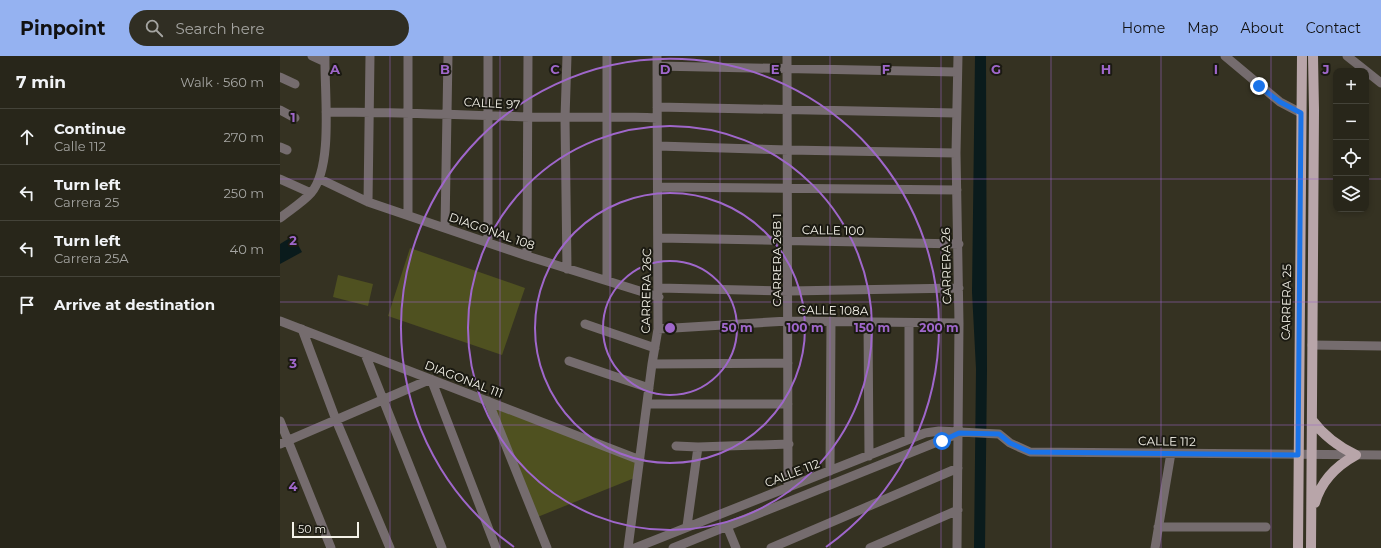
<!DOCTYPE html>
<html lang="en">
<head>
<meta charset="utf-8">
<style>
  body { margin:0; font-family:Montserrat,sans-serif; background:#302e23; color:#f1f3f6 }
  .controls { position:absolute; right:12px; top:12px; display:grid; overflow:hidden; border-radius:8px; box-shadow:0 2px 6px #0003 }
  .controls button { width:36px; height:36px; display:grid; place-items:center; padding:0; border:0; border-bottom:1px solid #444339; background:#28261a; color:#f1f3f6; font:20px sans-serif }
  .scale { position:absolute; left:12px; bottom:10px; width:67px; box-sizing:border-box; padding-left:4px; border:2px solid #f4f2e8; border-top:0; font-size:11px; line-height:14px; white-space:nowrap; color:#f4f2e8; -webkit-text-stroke:3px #1b1a12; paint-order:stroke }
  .stop { position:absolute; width:12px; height:12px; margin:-9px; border:3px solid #1a73e8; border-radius:50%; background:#fff }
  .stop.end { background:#1a73e8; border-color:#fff; box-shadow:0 1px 4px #0008 }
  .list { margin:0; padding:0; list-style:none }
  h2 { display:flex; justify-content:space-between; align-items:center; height:52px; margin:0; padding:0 16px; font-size:17px }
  h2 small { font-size:13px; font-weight:400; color:#a5a5a2 }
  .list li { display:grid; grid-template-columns:26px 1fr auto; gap:12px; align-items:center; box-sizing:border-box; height:56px; padding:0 16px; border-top:1px solid #444339 }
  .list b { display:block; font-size:15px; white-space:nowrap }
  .list p { margin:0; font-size:13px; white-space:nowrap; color:#a5a5a2 }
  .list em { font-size:13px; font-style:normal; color:#a5a5a2 }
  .icon { flex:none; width:22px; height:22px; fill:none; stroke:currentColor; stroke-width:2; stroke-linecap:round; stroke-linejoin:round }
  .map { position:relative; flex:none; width:1101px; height:492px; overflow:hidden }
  header { display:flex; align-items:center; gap:24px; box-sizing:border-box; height:56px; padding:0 20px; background:#95b2f1; color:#111 }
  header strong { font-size:19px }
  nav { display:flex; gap:22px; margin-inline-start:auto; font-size:14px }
  .search { width:280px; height:36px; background:#302e23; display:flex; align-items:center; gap:10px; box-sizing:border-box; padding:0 14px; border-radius:22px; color:#a5a5a2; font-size:15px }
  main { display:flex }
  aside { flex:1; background:#28261a }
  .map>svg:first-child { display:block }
  .green { fill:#4f5120 }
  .water { fill:#0a1b1c }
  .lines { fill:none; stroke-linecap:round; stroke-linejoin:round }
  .minor { stroke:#756c6e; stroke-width:9 }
  .major { stroke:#b8a5a9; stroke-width:10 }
  .route { stroke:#1a73e8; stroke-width:5 }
  .grid { fill:none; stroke:#9f67cb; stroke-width:1; stroke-opacity:0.55 }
  .ring { fill:none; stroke:#9f67cb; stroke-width:2 }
  .labels { text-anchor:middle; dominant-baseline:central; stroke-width:4; stroke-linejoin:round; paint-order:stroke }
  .street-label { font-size:12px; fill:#f4f2e8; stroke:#1b1a12 }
  .grid-label { font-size:13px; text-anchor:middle; font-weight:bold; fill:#9f67cb; stroke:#1b1a12; stroke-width:4; stroke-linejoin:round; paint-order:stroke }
  .centre { fill:#9f67cb; stroke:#1b1a12; stroke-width:2 }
  .ring-label { font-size:12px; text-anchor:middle; font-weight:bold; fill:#9f67cb; stroke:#1b1a12; stroke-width:4; stroke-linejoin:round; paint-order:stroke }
</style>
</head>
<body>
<header>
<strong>Pinpoint</strong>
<div class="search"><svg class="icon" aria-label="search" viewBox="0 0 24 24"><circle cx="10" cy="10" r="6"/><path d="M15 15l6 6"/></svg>Search here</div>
<nav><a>Home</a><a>Map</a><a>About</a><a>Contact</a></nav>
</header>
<main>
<aside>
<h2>7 min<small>Walk · 560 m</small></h2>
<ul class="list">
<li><svg class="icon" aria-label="ahead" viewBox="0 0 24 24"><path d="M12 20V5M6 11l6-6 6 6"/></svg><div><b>Continue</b><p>Calle 112</p></div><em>270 m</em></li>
<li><svg class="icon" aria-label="left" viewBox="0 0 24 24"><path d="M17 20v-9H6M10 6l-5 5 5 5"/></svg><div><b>Turn left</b><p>Carrera 25</p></div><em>250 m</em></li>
<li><svg class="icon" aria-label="left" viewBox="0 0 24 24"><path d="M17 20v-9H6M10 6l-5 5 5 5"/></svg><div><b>Turn left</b><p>Carrera 25A</p></div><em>40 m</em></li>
<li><svg class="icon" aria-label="arrive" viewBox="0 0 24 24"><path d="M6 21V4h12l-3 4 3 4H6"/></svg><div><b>Arrive at destination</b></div></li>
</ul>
</aside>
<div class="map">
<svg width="1101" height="492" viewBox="0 0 1101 492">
  <rect width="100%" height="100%" fill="#353222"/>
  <!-- green -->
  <path class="green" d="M130,192L245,232L222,299L108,260Z
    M58,219L93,228L88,250L53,241Z
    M208,345L360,404L357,421L255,462Z"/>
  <!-- water -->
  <path class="water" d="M695,0H706L707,314L705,492H694L696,313L692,236Z
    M13,180L22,196L0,208V188Z"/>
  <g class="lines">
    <!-- minor -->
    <path class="minor" d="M32,0L45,6
      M507,0L508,432
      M945,0L1000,46L1021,57
      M1067,0L1086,15
      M377,10L677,16
      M1086,15L1101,27
      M0,21L15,28
      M377,51L676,57
      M0,54L15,62
      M46,56C114,56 182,59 250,61C292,62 335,60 377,62
      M378,90L508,94L676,97
      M0,91L7,94
      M0,123L31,137
      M40,123L88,146L247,200L379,241
      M378,131L677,134
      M88,146L90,0
      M128,158V0
      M0,162C10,154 23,146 31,137C54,110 44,35 45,0
      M165,171L168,0
      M379,182L679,188
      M208,185V0
      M247,200L248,0
      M287,213L285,62L287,0
      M327,224V0
      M379,232L509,235L679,232
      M0,265L360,404
      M588,266L589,400
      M305,268L375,292
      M22,273L56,364L110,492
      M378,273L508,265L679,267
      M1032,289L1101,290
      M85,298L162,492
      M289,305L369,332
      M372,308L508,307
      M208,345L267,492
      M367,348H508
      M0,365L51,492
      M629,382V267
      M0,388L151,323L216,492
      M396,390L418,391L509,388
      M550,415L551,266
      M407,470L418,391
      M447,470L456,492
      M878,471H986
      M348,492L372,308L378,273L377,0
      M355,492L645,377L659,375L719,378L730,387L750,396L1101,399
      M393,492L677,378
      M491,492L678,412
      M590,492L678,454
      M677,492L679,267L676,97L678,0
      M875,492L891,397"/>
    <!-- major -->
    <path class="major" d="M1032,364C1044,380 1057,390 1076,399
      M1035,447C1041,425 1056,410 1076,399
      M1018,492L1022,0
      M1031,492L1034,54L1033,0"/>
  </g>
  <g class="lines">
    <!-- route -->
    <path class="route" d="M662,385L679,377L719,378L730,387L750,396L1018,399L1021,57L1000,46L979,30"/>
  </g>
  <!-- grid -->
  <path class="grid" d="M110,0V492M220,0V492M330,0V492M440,0V492M550,0V492M661,0V492M771,0V492M881,0V492M991,0V492M0,123H1056M1086,123H1101M0,246H1101M0,369H1101"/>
  <!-- distance rings -->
  <g class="ring">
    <circle cx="390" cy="272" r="67"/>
    <circle cx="390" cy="272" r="135"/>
    <circle cx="390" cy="272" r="202"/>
    <path d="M234 491A269 269 0 1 1 546 491"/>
  </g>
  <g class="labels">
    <!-- street labels -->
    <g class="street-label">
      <text transform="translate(212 47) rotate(3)">CALLE 97</text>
      <text transform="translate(553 174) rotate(1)">CALLE 100</text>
      <text transform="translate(212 175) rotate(19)">DIAGONAL 108</text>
      <text transform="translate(496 204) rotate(-90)">CARRERA 26B 1</text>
      <text transform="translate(666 210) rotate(-91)">CARRERA 26</text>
      <text transform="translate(366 235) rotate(-89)">CARRERA 26C</text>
      <text transform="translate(1006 246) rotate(-89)">CARRERA 25</text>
      <text transform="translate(553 254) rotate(1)">CALLE 108A</text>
      <text transform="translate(184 323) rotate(21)">DIAGONAL 111</text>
      <text transform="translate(887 385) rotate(1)">CALLE 112</text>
      <text transform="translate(512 417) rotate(-21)">CALLE 112</text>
    </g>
  </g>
  <g class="grid-label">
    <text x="55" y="18">A</text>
    <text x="165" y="18">B</text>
    <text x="275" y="18">C</text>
    <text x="385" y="18">D</text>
    <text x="495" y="18">E</text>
    <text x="606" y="18">F</text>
    <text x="716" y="18">G</text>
    <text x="826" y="18">H</text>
    <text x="936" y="18">I</text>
    <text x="1046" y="18">J</text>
    <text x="13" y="66">1</text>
    <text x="13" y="189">2</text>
    <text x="13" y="312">3</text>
    <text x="13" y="435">4</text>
  </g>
  <circle cx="390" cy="272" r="6" class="centre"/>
  <g class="ring-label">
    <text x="457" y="276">50 m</text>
    <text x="525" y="276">100 m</text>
    <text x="592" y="276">150 m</text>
    <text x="659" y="276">200 m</text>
  </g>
</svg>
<div class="controls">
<button>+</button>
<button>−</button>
<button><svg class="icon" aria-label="locate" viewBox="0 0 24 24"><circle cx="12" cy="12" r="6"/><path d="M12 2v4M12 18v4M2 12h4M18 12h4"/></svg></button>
<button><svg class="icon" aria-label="layers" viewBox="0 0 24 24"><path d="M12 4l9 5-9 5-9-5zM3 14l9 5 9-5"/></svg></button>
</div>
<div class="scale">50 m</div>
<div class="stop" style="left:662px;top:385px"></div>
<div class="stop end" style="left:979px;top:30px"></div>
</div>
</main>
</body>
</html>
